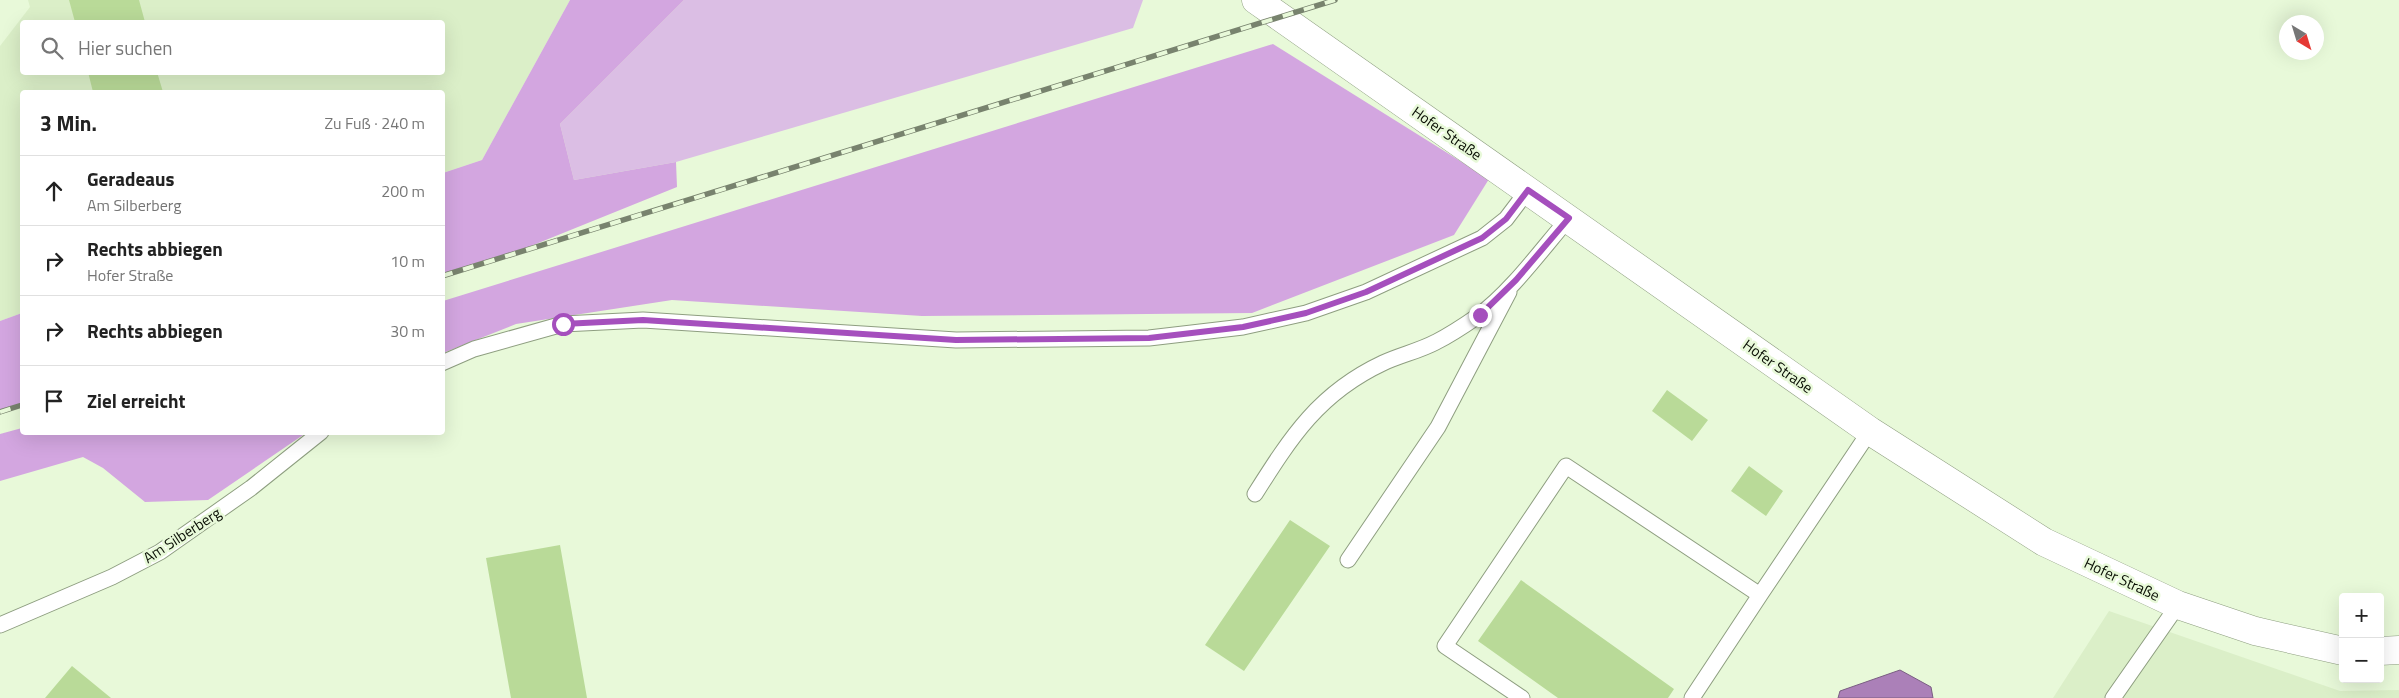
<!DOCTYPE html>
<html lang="de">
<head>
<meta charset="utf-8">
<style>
  body { margin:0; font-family:"Titillium Web",sans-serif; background:#f6f6f6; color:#222 }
  .controls { position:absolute; right:15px; bottom:15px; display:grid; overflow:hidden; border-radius:5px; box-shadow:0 5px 20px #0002 }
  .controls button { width:45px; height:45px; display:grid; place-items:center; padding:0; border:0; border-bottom:1px solid #e0e0e0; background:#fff; color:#222; font:25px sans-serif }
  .compass { position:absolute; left:2279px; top:15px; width:45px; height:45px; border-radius:50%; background:#fff; box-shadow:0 5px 20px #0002; rotate:142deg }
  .stop { position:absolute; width:15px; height:15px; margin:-11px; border:4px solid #a54fbd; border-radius:50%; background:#fff }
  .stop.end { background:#a54fbd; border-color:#fff; box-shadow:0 1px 5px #0008 }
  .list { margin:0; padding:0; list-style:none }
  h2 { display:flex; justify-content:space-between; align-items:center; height:65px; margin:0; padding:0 20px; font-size:21px }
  h2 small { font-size:16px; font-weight:400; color:#767676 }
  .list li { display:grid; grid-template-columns:32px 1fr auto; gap:15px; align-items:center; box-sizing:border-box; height:70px; padding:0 20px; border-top:1px solid #e0e0e0 }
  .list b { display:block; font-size:19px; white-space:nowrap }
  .list p { margin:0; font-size:16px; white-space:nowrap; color:#767676 }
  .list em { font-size:16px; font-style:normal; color:#767676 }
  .icon { flex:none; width:28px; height:28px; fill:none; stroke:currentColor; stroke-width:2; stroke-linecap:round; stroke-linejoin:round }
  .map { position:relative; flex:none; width:2399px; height:698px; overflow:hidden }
  .search { position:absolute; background:#fff; box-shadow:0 5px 20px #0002; left:20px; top:20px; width:425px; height:55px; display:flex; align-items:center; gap:12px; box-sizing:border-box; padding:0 18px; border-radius:5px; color:#767676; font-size:19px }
  .panel { position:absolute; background:#fff; box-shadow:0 5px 20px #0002; left:20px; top:90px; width:425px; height:345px; border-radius:5px }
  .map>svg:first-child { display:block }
  .built { fill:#dbefc8; fill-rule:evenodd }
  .green { fill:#dbbee4 }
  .forest { fill:#d3a6e0 }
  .water { fill:#ab80b8; stroke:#7a5e82 }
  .building { fill:#b9da98 }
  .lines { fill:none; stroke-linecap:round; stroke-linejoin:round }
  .service-casing { stroke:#8e9e80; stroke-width:17 }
  .minor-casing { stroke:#8e9e80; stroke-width:29 }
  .service { stroke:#fff; stroke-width:15 }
  .minor { stroke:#fff; stroke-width:28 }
  .rail-casing { stroke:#78836e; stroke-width:5.5 }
  .rail { stroke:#e8f9d9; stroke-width:4; stroke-dasharray:11; stroke-linecap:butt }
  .route { stroke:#a54fbd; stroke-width:6 }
  .labels { text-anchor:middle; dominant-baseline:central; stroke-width:5; stroke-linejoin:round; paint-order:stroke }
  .street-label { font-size:15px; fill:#090e04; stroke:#e8f9d9 }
</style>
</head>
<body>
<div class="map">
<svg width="2399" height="698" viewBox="0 0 2399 698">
  <rect width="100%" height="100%" fill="#e8f9d9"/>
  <!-- built -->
  <path class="built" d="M28,0H570L482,160L443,173L442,92H22V313L0,321V46L30,7ZM22,22H442V72H22Z
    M2109,611L2340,691L2399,690V698H2053Z"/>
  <!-- green -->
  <path class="green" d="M684,0H1143L1133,28L676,162L574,180L560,124Z"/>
  <!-- forest -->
  <path class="forest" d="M570,0H684L560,124L574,180L676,162L677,187L506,256L443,276V173L482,160Z
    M1273,44L1489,179L1454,235L1252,313L922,316L672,300L516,324L443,353V301Z
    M22,313V405L0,412V321Z
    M22,428V432L306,433L208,500L145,502L103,468L83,457L0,481V434Z"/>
  <!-- water -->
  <path class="water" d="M1900,670L1931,687L1933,698H1838L1840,691Z"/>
  <!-- building -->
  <path class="building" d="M69,0H139L145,22H75Z
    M88,72H157L163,92H93Z
    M1667,390L1708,420L1692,441L1652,411Z
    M1749,466L1783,491L1766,516L1731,491Z
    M1290,520L1330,546L1244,671L1205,645Z
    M560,545L587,698H511L486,558Z
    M1521,580L1674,689L1668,698H1558L1478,641Z
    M72,666L111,698H45Z"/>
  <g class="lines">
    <!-- service casing -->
    <g class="service-casing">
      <path id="service" d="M442,363L474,349L563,324L643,320L956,340L1149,338L1243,327L1306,313L1366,292L1482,238L1506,219L1528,190
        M1255,494C1291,437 1319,393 1383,363C1400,355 1419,351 1436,342C1450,335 1465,325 1478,316C1511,292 1542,249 1569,218
        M1348,560L1438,427L1509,292
        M0,625L112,577L160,552L251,488L321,432
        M1522,698L1445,646L1566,466L1760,595L1870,431
        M1692,698L1760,595
        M2113,698L2178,605"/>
    </g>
    <!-- minor casing -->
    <g class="minor-casing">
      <path id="minor" d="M1256,0L1870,431L2044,542L2178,605L2255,631L2343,651
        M2380,651L2399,650"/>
    </g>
    <!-- service -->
    <use href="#service" class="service"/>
    <!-- minor -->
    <use href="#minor" class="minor"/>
    <!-- rail casing -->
    <g class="rail-casing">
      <path id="rail" d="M442,276L1335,0
        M0,412L22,405"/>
    </g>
    <!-- rail -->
    <use href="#rail" class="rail"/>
  </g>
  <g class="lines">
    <!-- route -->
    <path class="route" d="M563,324L643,320L956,340L1149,338L1243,327L1306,313L1366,292L1482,238L1506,219L1528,190L1569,218L1516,280L1480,315"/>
  </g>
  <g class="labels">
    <!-- street labels -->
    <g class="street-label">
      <text transform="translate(1447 133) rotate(35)">Hofer Straße</text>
      <text transform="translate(1778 366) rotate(35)">Hofer Straße</text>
      <text transform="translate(182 535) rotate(-33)">Am Silberberg</text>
      <text transform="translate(2122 579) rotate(25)">Hofer Straße</text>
    </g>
  </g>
</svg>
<div class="controls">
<button>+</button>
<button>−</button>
</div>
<svg class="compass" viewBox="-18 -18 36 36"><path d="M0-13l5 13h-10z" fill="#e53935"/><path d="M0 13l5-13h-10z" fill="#767676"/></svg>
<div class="stop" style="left:563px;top:324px"></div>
<div class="stop end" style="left:1480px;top:315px"></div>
<div class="search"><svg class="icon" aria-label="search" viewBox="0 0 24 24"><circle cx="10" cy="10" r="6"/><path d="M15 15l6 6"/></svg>Hier suchen</div>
<section class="panel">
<h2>3 Min.<small>Zu Fuß · 240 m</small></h2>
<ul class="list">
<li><svg class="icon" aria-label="ahead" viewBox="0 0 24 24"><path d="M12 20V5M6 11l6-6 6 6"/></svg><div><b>Geradeaus</b><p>Am Silberberg</p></div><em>200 m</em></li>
<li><svg class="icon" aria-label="right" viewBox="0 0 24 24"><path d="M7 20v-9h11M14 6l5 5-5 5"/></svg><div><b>Rechts abbiegen</b><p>Hofer Straße</p></div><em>10 m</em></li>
<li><svg class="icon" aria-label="right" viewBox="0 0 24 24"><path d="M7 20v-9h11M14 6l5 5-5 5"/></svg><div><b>Rechts abbiegen</b></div><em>30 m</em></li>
<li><svg class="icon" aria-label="arrive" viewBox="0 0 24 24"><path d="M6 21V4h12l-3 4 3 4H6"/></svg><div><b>Ziel erreicht</b></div></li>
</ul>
</section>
</div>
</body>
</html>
